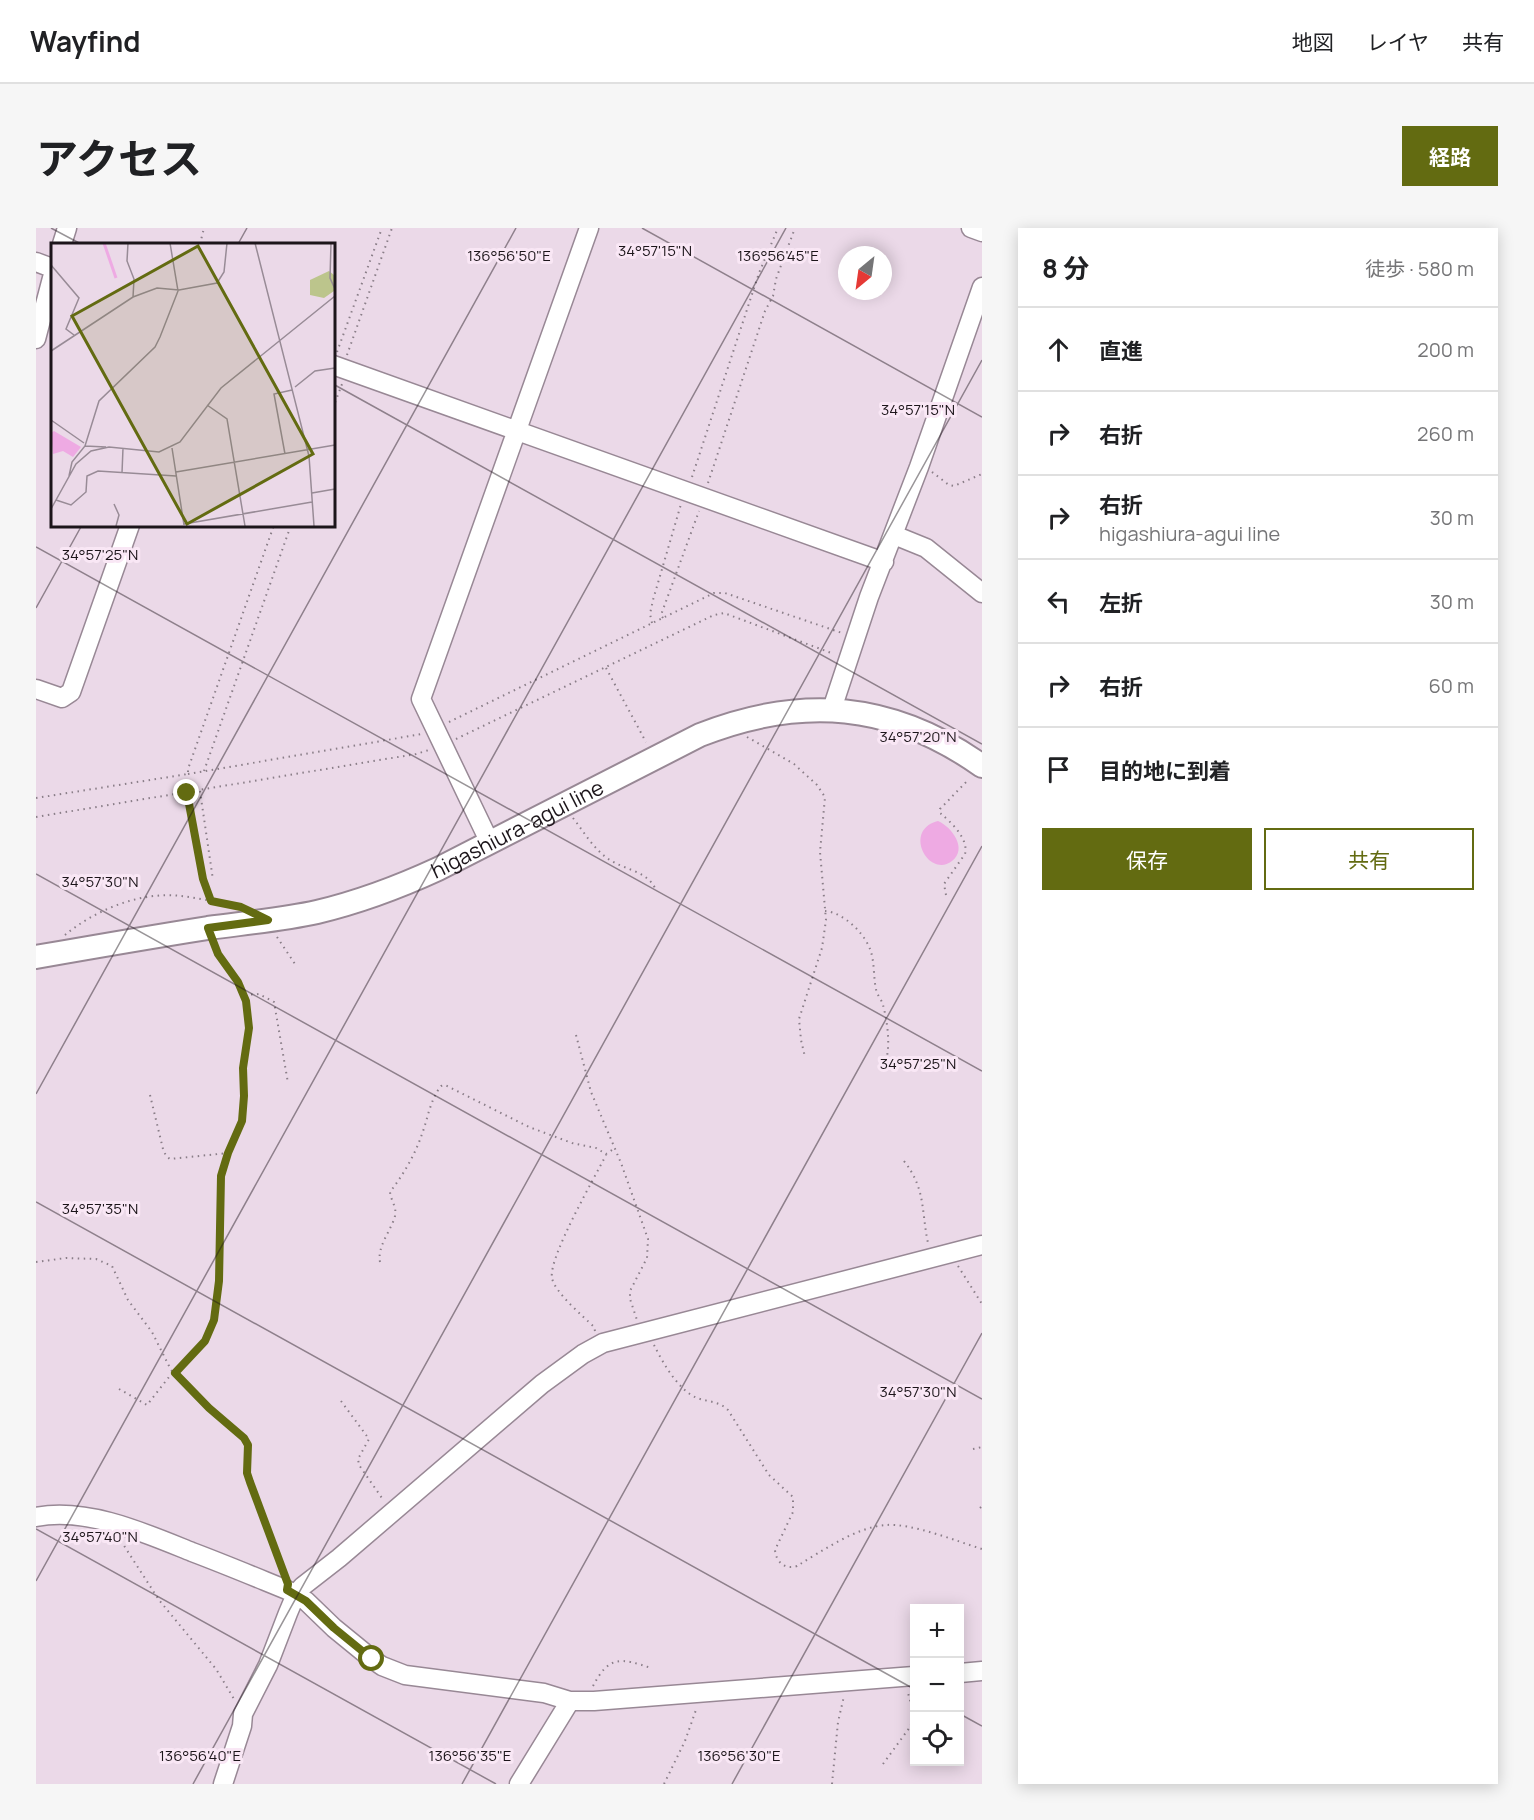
<!DOCTYPE html>
<html lang="ja">
<head>
<meta charset="utf-8">
<style>
  body { margin:0; font-family:Manrope,"Noto Sans JP",sans-serif; background:#f6f6f6; color:#202124 }
  .controls { position:absolute; right:18px; bottom:18px; display:grid; overflow:hidden; border-radius:0px; box-shadow:0 3px 15px #0003 }
  .controls button { width:54px; height:54px; display:grid; place-items:center; padding:0; border:0; border-bottom:2px solid #e0e0e0; background:#fff; color:#202124; font:30px sans-serif }
  .compass { position:absolute; left:802px; top:18px; width:54px; height:54px; border-radius:50%; background:#fff; box-shadow:0 3px 15px #0003; rotate:209deg }
  .stop { position:absolute; width:18px; height:18px; margin:-14px; border:4px solid #636b11; border-radius:50%; background:#fff }
  .stop.end { background:#636b11; border-color:#fff; box-shadow:0 2px 6px #0008 }
  .list { margin:0; padding:0; list-style:none }
  h2 { display:flex; justify-content:space-between; align-items:center; height:78px; margin:0; padding:0 24px; font-size:26px }
  h2 small { font-size:20px; font-weight:400; color:#757577 }
  .list li { display:grid; grid-template-columns:39px 1fr auto; gap:18px; align-items:center; box-sizing:border-box; height:84px; padding:0 24px; border-top:2px solid #e0e0e0 }
  .list b { display:block; font-size:22px; white-space:nowrap }
  .list p { margin:0; font-size:20px; white-space:nowrap; color:#757577 }
  .list em { font-size:20px; font-style:normal; color:#757577 }
  .actions { display:flex; gap:12px; padding:18px 24px }
  .actions a { flex:1; padding:14px 0; border:2px solid #636b11; border-radius:0px; text-align:center; font-size:21px; color:#636b11 }
  .actions .main { background:#636b11; color:#fff }
  .icon { flex:none; width:33px; height:33px; fill:none; stroke:currentColor; stroke-width:2; stroke-linecap:round; stroke-linejoin:round }
  .map { position:relative; flex:none; width:946px; height:1556px; overflow:hidden; border-radius:0px }
  header { display:flex; align-items:center; gap:36px; box-sizing:border-box; height:84px; padding:0 30px; background:#fff; border-bottom:2px solid #e0e0e0 }
  header strong { font-size:28px }
  nav { display:flex; gap:33px; margin-inline-start:auto; font-size:21px }
  .intro { display:flex; align-items:center; justify-content:space-between; box-sizing:border-box; height:144px; padding:0 36px }
  h1 { margin:0; font-size:42px }
  .button { padding:15px 27px; border-radius:0px; background:#636b11; color:#fff; font-size:21px; font-weight:700 }
  main { display:flex; gap:36px; padding:0 36px }
  aside { flex:1; background:#fff; border-radius:0px; box-shadow:0 3px 15px #0003 }
  .map>svg:first-child { display:block }
  .water { fill:#eeaae3 }
  .lines { fill:none; stroke-linecap:round; stroke-linejoin:round }
  .minor-casing { stroke:#988895; stroke-width:21 }
  .major-casing { stroke:#988895; stroke-width:26 }
  .path { stroke:#8a7e88; stroke-width:2; stroke-dasharray:1.5 4.5; stroke-linecap:butt }
  .minor { stroke:#fff; stroke-width:18 }
  .major { stroke:#fff; stroke-width:22 }
  .route { stroke:#636b11; stroke-width:8 }
  .ticks { fill:none; stroke:#1c151a; stroke-width:1.5; stroke-opacity:0.45 }
  .labels { text-anchor:middle; dominant-baseline:central; stroke-width:6; stroke-linejoin:round; paint-order:stroke }
  .street-label { font-size:21px; fill:#1c151a; stroke:#f9e7f5 }
  .inset-river { fill:none; stroke:#eeaae3; stroke-width:3 }
  .inset-road { fill:none; stroke:#988b96; stroke-width:1.5 }
  .view { fill:#636b11; fill-opacity:0.15; stroke:#636b11; stroke-width:3 }
  .inset-edge { fill:none; stroke:#1c151a; stroke-width:3 }
  .ticks-label { font-size:15px; text-anchor:middle; fill:#1c151a; stroke:#f9e7f5; stroke-width:6; stroke-linejoin:round; paint-order:stroke }
</style>
</head>
<body>
<header>
<strong>Wayfind</strong>
<nav><a>地図</a><a>レイヤ</a><a>共有</a></nav>
</header>
<div class="intro"><h1>アクセス</h1><a class="button">経路</a></div>
<main>
<div class="map">
<svg width="946" height="1556" viewBox="0 0 946 1556">
  <rect width="100%" height="100%" fill="#ebd9e8"/>
  <!-- water -->
  <path class="water" d="M902,593C916,599 932,621 916,633C893,651 866,602 902,593Z"/>
  <g class="lines">
    <!-- minor casing -->
    <g class="minor-casing">
      <path id="minor" d="M935,0L946,4
        M26,16L31,0
        M0,34L16,40
        M0,111L16,50
        M297,137L848,334
        M858,307L890,320L946,365
        M0,461L26,470L35,464L94,297
        M796,481L833,369L883,239L946,59
        M454,615L385,471L553,0
        M0,1289C51,1279 109,1305 156,1324C188,1336 219,1349 251,1362L270,1373L298,1400L336,1431L346,1438L369,1447L508,1465L534,1473H558L878,1448
        M924,1445L946,1443
        M187,1556L206,1498L207,1486L232,1437L252,1385L260,1366L267,1358L303,1330L506,1156L547,1126L567,1115L946,1017
        M483,1556L534,1473"/>
    </g>
    <!-- major casing -->
    <g class="major-casing">
      <g id="major">
        <path id="s1" d="M0,729C57,719 115,709 172,700C209,695 245,692 281,684C323,674 363,659 402,641L664,507C766,467 856,474 946,538"/>
      </g>
    </g>
    <!-- path -->
    <path class="path" d="M164,16L168,0
      M301,124L346,0
      M311,127L356,0
      M297,180L306,156
      M896,244L913,257L918,258L946,246
      M656,249L723,45L742,0
      M672,255L729,83L737,68L740,51L759,0
      M627,390L625,387L663,283
      M616,395L614,386L617,372L645,276
      M570,440L610,514
      M413,494L678,365H689L806,405
      M711,509L758,536L781,557L789,569L784,624L790,692L786,720L763,791L765,812L769,829
      M420,511L678,387L688,385L798,426
      M168,543L255,297
      M152,546L386,506
      M164,563L177,652
      M151,565L167,651L175,673
      M0,570L152,546V541L238,297
      M0,589L380,526L393,522
      M537,590C548,604 557,620 571,630C587,642 610,642 619,660
      M910,667L908,656L929,626C933,611 915,594 904,585V581L933,551
      M789,683C807,684 830,706 835,724C839,737 837,752 841,765C843,769 846,773 847,777C851,792 854,813 851,828
      M29,707C59,682 105,663 145,668C163,670 181,674 199,678
      M241,709L261,739
      M209,767L223,766L238,774L252,855
      M540,807L555,864L585,935L612,1011L611,1030L594,1063V1071L601,1092
      M114,867L127,921L130,928L134,931L192,925
      M868,933C890,961 885,982 892,1015
      M0,1034L30,1030L60,1031L76,1038L92,1072L116,1104L135,1142L173,1180L199,1200L209,1210L212,1217L211,1245L248,1345
      M344,1034C341,1018 355,1003 359,988C361,979 355,973 354,964C367,947 379,927 386,906C392,890 394,872 405,858L409,857L493,899L536,915L560,920L570,926L579,920
      M922,1038L946,1076
      M559,1103L558,1099C547,1088 519,1065 516,1050C512,1030 559,949 570,927
      M618,1117C627,1135 642,1162 661,1170C672,1174 683,1173 692,1182L733,1247L757,1269V1284L739,1322C740,1334 749,1342 761,1338C786,1323 820,1299 850,1297C876,1295 920,1313 946,1321
      M83,1161L111,1177L133,1149L142,1143L169,1113L178,1092L183,1053L185,948L192,925L206,893L208,868L207,840L213,800L210,773L202,754L182,726L178,717
      M305,1173L333,1211L322,1231L323,1237L348,1273
      M937,1221L946,1219
      M944,1280L946,1278
      M85,1313L123,1372L180,1441L198,1471
      M557,1458C573,1427 585,1430 615,1440
      M847,1536L874,1499C879,1486 875,1475 871,1462
      M628,1556L649,1513L661,1479
      M796,1556L802,1494L808,1468"/>
    <!-- minor -->
    <use href="#minor" class="minor"/>
    <!-- major -->
    <use href="#major" class="major"/>
  </g>
  <g class="lines">
    <!-- route -->
    <path class="route" d="M151,565L167,651L175,673L205,679L232,692L172,700L182,726L202,754L210,773L213,800L207,840L208,868L206,893L192,925L185,948L183,1053L178,1092L169,1113L139,1145L173,1180L208,1210L212,1217L211,1245L214,1254L252,1356L251,1362L270,1373L298,1400L336,1431"/>
  </g>
  <!-- ticks -->
  <path class="ticks" d="M15,0L45,16M606,0L946,189M202,16L211,0M297,156L946,516M0,319L946,843M0,380L46,297M0,646L946,1171M0,866L480,0M0,974L878,1461M0,1301L460,1556M0,1353L750,0M924,1486L946,1498M157,1556L946,132M426,1556L946,618M696,1556L946,1105"/>
  <g class="labels">
    <!-- street labels -->
    <g class="street-label">
      <text stroke="none"><textPath href="#s1" startOffset="502">higashiura-agui line</textPath></text>
    </g>
  </g>
  <!-- overview -->
  <g transform="translate(15 15)">
    <rect width="284" height="284" fill="#ebd9e8"/>
    <path d="M278,28L283,32V48L273,55L259,52V37Z" fill="#bcc58c"/>
    <path d="M3,188L30,204L22,214L12,208L2,211L0,190Z" fill="#eeaae3"/>
    <path class="inset-river" d="M53,0L65,35"/>
    <path class="inset-road" d="M77,0L76,18L83,36L82,54M204,0L258,213L263,283M280,0L279,35L284,46M0,22L28,55L15,86L23,92M0,108L82,54L106,45L128,47L166,40L173,29L176,0M244,144L264,128L284,125M156,162L176,176L194,283M0,177L33,200M34,203L55,204M121,205L133,282M234,211L223,151L241,147M125,229L284,202M71,230L72,205M18,233L21,219L34,203L48,158L104,104L109,94L127,48L119,0M261,250L284,246M5,257L20,262L35,249L36,233L47,228L125,233M63,261L68,272L65,283M0,266L25,221L40,208L58,204L108,209L129,199L170,145L284,53M133,281L261,259"/>
    <path class="view" d="M147,3L262,211L136,281L21,73Z"/>
    <rect width="284" height="284" class="inset-edge"/>
  </g>
  <g class="ticks-label">
    <text x="619" y="28">34°57'15"N</text>
    <text x="473" y="33">136°56'50"E</text>
    <text x="742" y="33">136°56'45"E</text>
    <text x="882" y="187">34°57'15"N</text>
    <text x="64" y="332">34°57'25"N</text>
    <text x="882" y="514">34°57'20"N</text>
    <text x="64" y="659">34°57'30"N</text>
    <text x="882" y="841">34°57'25"N</text>
    <text x="64" y="986">34°57'35"N</text>
    <text x="882" y="1169">34°57'30"N</text>
    <text x="64" y="1314">34°57'40"N</text>
    <text x="164" y="1533">136°56'40"E</text>
    <text x="434" y="1533">136°56'35"E</text>
    <text x="703" y="1533">136°56'30"E</text>
  </g>
</svg>
<div class="controls">
<button>+</button>
<button>−</button>
<button><svg class="icon" aria-label="locate" viewBox="0 0 24 24"><circle cx="12" cy="12" r="6"/><path d="M12 2v4M12 18v4M2 12h4M18 12h4"/></svg></button>
</div>
<svg class="compass" viewBox="-18 -18 36 36"><path d="M0-13l5 13h-10z" fill="#e53935"/><path d="M0 13l5-13h-10z" fill="#757577"/></svg>
<div class="stop" style="left:336px;top:1431px"></div>
<div class="stop end" style="left:151px;top:565px"></div>
</div>
<aside>
<h2>8 分<small>徒歩 · 580 m</small></h2>
<ul class="list">
<li><svg class="icon" aria-label="ahead" viewBox="0 0 24 24"><path d="M12 20V5M6 11l6-6 6 6"/></svg><div><b>直進</b></div><em>200 m</em></li>
<li><svg class="icon" aria-label="right" viewBox="0 0 24 24"><path d="M7 20v-9h11M14 6l5 5-5 5"/></svg><div><b>右折</b></div><em>260 m</em></li>
<li><svg class="icon" aria-label="right" viewBox="0 0 24 24"><path d="M7 20v-9h11M14 6l5 5-5 5"/></svg><div><b>右折</b><p>higashiura-agui line</p></div><em>30 m</em></li>
<li><svg class="icon" aria-label="left" viewBox="0 0 24 24"><path d="M17 20v-9H6M10 6l-5 5 5 5"/></svg><div><b>左折</b></div><em>30 m</em></li>
<li><svg class="icon" aria-label="right" viewBox="0 0 24 24"><path d="M7 20v-9h11M14 6l5 5-5 5"/></svg><div><b>右折</b></div><em>60 m</em></li>
<li><svg class="icon" aria-label="arrive" viewBox="0 0 24 24"><path d="M6 21V4h12l-3 4 3 4H6"/></svg><div><b>目的地に到着</b></div></li>
</ul>
<div class="actions"><a class="main">保存</a><a>共有</a></div>
</aside>
</main>
</body>
</html>
